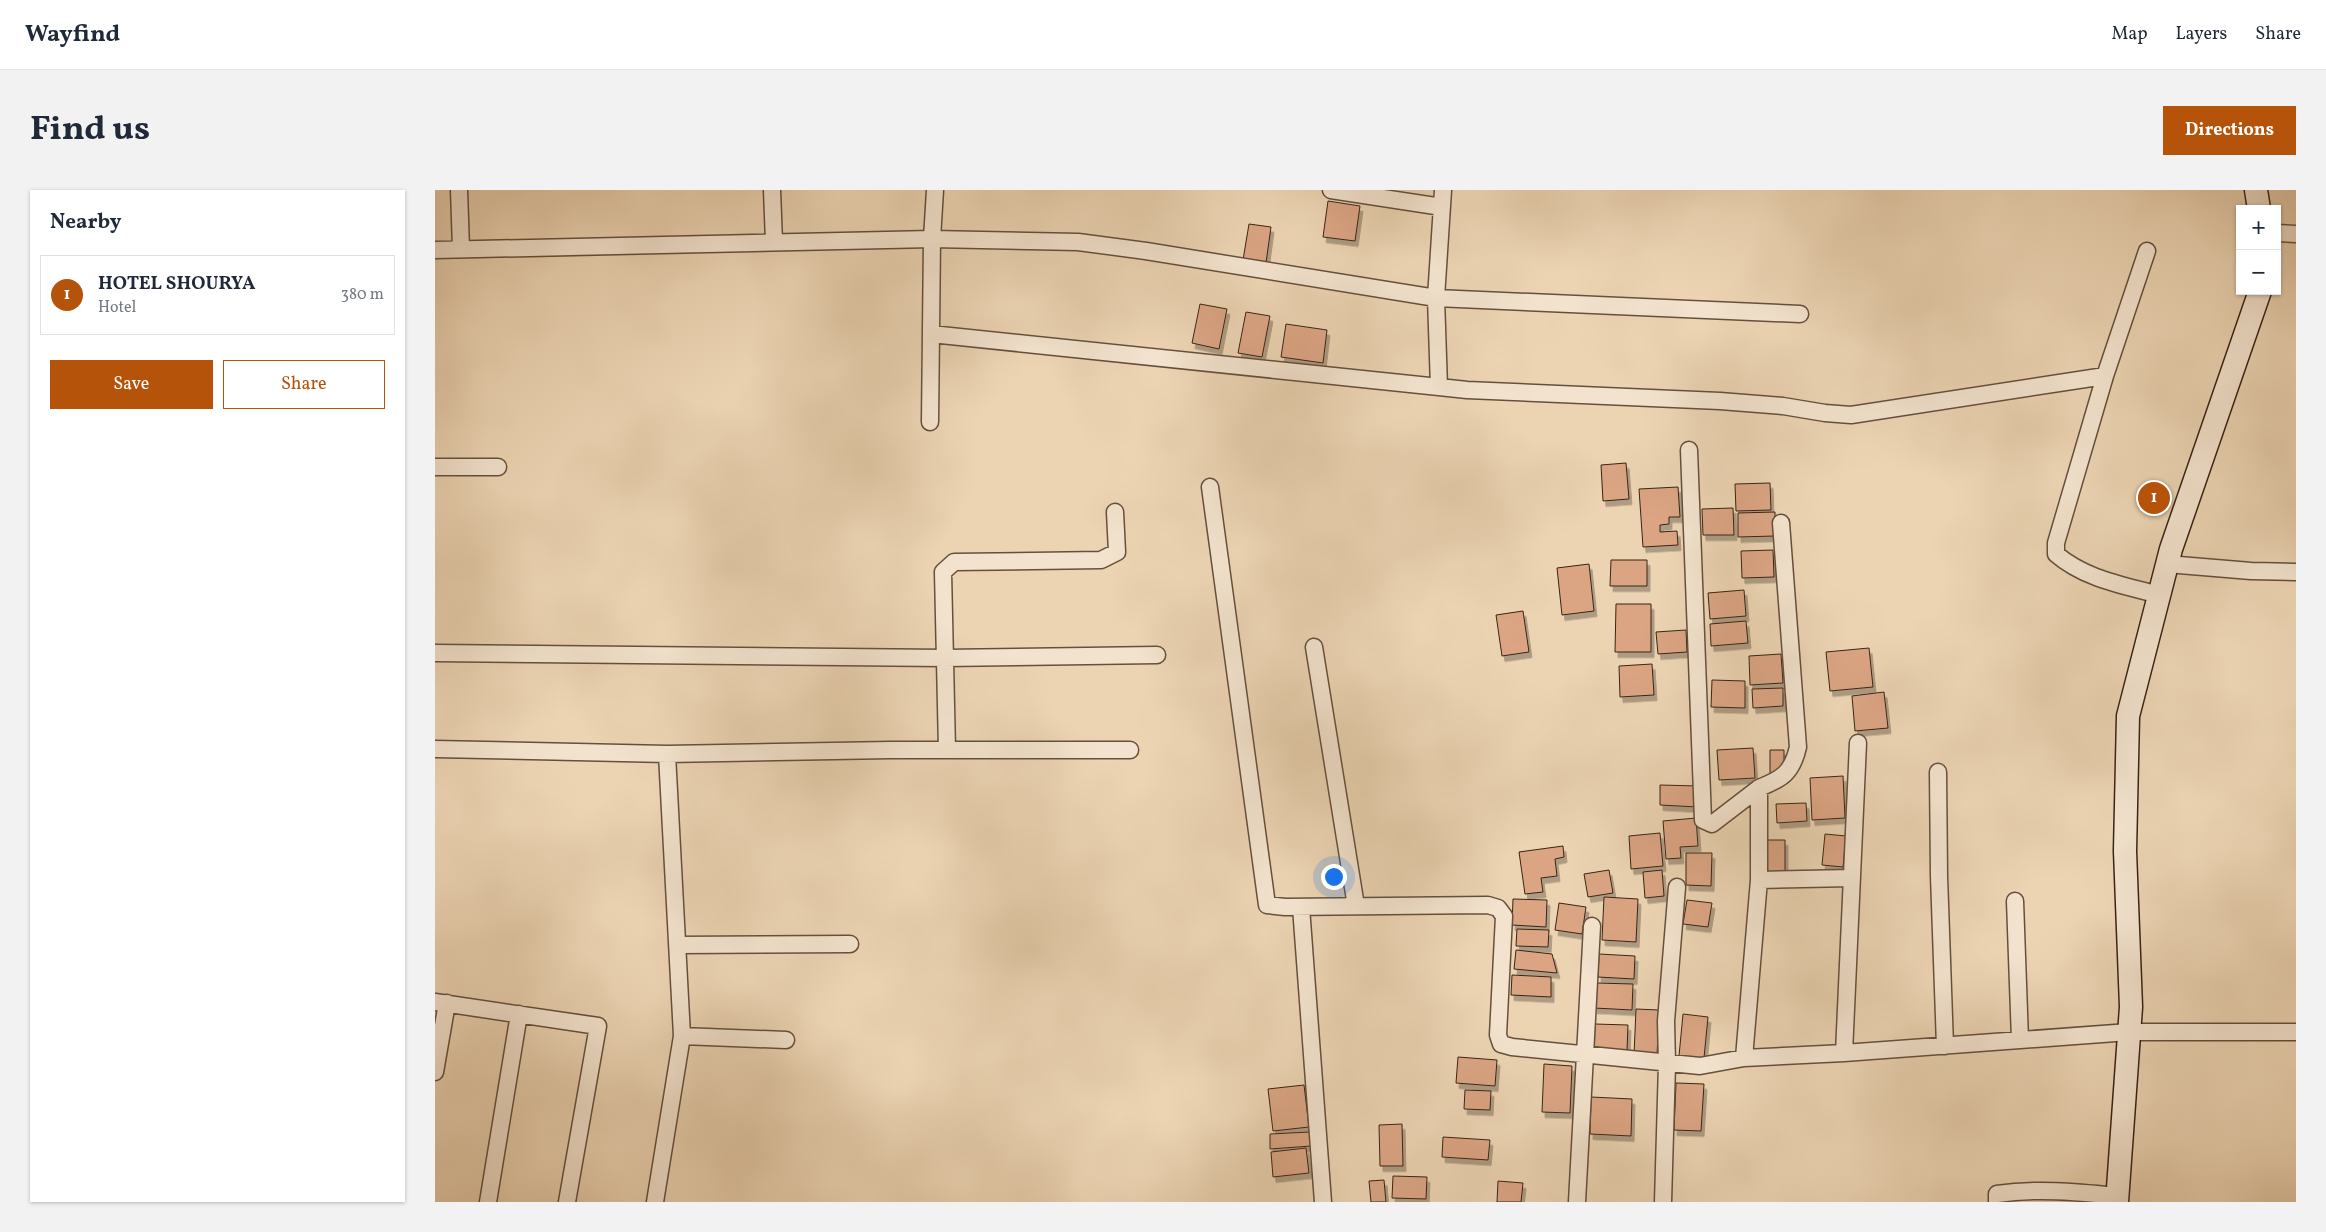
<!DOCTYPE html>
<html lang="en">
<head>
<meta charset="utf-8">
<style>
  body { margin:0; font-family:Vollkorn,serif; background:#f2f2f3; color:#1f2937 }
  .controls { position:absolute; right:15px; top:15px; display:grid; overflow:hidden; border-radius:0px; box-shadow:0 1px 4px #0004 }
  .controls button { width:45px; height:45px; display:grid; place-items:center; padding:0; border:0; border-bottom:1px solid #e0e1e3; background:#fff; color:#1f2937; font:25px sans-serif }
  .you { position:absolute; left:898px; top:686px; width:18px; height:18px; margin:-12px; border:4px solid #fff; border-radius:50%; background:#1a73e8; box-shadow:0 0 0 8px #1a73e833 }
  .badge { display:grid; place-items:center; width:32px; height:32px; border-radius:50%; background:#b45309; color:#fff; font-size:16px; font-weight:700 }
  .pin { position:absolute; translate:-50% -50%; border:2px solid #fff; box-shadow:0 1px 5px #0006 }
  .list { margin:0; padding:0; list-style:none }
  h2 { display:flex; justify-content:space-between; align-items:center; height:65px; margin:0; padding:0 20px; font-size:21px }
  h2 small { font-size:16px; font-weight:400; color:#747a83 }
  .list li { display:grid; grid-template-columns:32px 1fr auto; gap:15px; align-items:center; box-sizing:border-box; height:80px; margin:0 10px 10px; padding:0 10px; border:1px solid #e0e1e3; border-radius:0px }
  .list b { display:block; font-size:19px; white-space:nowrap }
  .list p { margin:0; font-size:16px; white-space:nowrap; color:#747a83 }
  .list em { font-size:16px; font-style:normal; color:#747a83 }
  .actions { display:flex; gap:10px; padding:15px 20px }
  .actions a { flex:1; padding:11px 0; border:1px solid #b45309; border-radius:0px; text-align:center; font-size:18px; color:#b45309 }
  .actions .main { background:#b45309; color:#fff }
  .map { position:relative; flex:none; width:1861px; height:1012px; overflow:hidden; border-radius:0px }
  header { display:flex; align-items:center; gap:30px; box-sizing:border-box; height:70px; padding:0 25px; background:#fff; border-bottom:1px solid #e0e1e3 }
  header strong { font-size:24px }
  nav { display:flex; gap:28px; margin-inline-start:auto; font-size:18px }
  .intro { display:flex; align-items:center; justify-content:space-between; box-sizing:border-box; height:120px; padding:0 30px }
  h1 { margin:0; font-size:35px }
  .button { padding:12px 22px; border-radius:0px; background:#b45309; color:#fff; font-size:18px; font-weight:700 }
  main { display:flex; gap:30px; padding:0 30px }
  aside { flex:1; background:#fff; border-radius:0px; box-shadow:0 1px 4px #0004 }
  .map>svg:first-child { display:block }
  .building { fill:#dba584; stroke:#382414; filter:url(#shadow) }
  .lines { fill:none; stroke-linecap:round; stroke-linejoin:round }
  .street-casing { stroke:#65503c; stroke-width:19 }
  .secondary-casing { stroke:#382414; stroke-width:25 }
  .street { stroke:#f3e3ce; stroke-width:16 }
  .secondary { stroke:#f3e3ce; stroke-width:22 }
</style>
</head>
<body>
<header>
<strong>Wayfind</strong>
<nav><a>Map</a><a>Layers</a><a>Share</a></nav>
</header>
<div class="intro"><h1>Find us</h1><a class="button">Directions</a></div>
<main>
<aside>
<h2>Nearby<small></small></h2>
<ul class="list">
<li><span class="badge">1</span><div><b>HOTEL SHOURYA</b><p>Hotel</p></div><em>380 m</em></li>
</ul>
<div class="actions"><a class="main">Save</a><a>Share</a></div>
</aside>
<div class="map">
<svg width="1861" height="1012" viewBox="0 0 1861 1012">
  <defs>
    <filter id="shadow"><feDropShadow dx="3" dy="5.5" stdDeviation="0" flood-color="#0004"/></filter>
  </defs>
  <rect width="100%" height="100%" fill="#ecd4b3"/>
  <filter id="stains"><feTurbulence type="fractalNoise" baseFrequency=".004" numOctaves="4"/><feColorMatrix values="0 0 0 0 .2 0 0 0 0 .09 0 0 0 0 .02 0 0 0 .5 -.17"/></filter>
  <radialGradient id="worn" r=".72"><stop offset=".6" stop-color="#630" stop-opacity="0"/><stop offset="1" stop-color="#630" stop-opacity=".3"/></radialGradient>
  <!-- building -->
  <path class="building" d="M893,11L925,16L920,51L888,47Z
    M814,34L836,37L831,73L808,70Z
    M765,114L792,119L784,159L757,153Z
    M811,122L835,126L827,167L803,163Z
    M851,134L892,140L888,173L846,167Z
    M1191,273L1194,309L1168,311L1166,275Z
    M1335,293L1336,320L1301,321L1300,294Z
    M1243,297L1245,327H1234V334L1225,335V342L1242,341L1243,355L1208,357L1204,299Z
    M1298,318L1299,345H1268L1267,319Z
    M1340,322V346L1303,347V323Z
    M1338,360L1339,387L1307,388L1306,361Z
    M1176,370H1212V396H1175Z
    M1154,374L1159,421L1127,425L1122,378Z
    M1309,400L1311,426L1275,429L1273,403Z
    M1181,414H1216V462H1180Z
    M1088,421L1094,462L1067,466L1061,425Z
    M1311,431L1313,453L1276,456L1275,434Z
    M1251,440L1252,462L1223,464L1221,442Z
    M1434,458L1438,497L1395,501L1391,462Z
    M1346,464L1348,493L1315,495L1314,466Z
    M1217,474L1219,505L1185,507L1184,476Z
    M1277,490L1310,491V518L1276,517Z
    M1348,498V516L1318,518L1317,499Z
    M1449,502L1453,538L1420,541L1417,506Z
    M1318,558L1320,588L1284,590L1282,560Z
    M1335,560H1349V586H1335Z
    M1408,586L1410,628L1377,630L1375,588Z
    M1225,595L1264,596L1263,617L1225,615Z
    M1371,613L1372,631L1342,633L1341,614Z
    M1261,628L1263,656L1245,657L1246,668L1231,669L1228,631Z
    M1225,643L1228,676L1196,679L1194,646Z
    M1390,644L1411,646L1408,677L1387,675Z
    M1330,650H1350V682L1331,683Z
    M1128,656L1129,667L1120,669L1122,686L1106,688L1108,702L1090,704L1084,662Z
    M1251,663H1277L1276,696L1251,695Z
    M1174,680L1178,703L1153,707L1149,684Z
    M1227,680L1229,706L1210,708L1208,682Z
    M1169,707L1203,709L1201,752L1167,750Z
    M1078,709L1112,710L1111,737L1077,735Z
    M1252,710L1277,713L1273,737L1248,734Z
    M1124,713L1151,717L1147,744L1120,740Z
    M1082,739L1114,740L1113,757L1081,756Z
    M1081,760L1117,764L1122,783L1079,779Z
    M1164,764L1200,766L1199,789L1163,787Z
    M1077,785L1116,787V807L1076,805Z
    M1161,793L1198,794L1197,820L1159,818Z
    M1201,819L1224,820L1222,866L1199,865Z
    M1248,824L1273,827L1269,868L1244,866Z
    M1160,834L1193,835L1192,861L1159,860Z
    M1023,867L1062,870L1060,896L1021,893Z
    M1109,874L1137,876L1135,923L1107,922Z
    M1241,893L1269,894L1266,941L1239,940Z
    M869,895L874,937L838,941L833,899Z
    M1030,900L1056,901L1055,920L1029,919Z
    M1156,907L1197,909L1196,946L1155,944Z
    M967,934L968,976H945L944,935Z
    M875,942L876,956L835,959V944Z
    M1008,947L1055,950L1053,970L1007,967Z
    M871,958L874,983L838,987L836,962Z
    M958,986L992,987L991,1009L957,1008Z
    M949,990L951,1012H936L934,991Z
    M1063,991L1088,993L1086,1012H1062Z"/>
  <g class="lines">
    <!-- street casing -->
    <g class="street-casing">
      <path id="street" d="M24,0L26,59
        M337,0L339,52
        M500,0L497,49L643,52L711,61L1001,108L1004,197L1032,200L1285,211L1348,216L1390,223L1416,225L1670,186L1621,353V364C1650,389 1688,395 1724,405
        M896,0L1007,17
        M1008,0L1001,108L1365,124
        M1842,43L1861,44
        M0,60L497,49L495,232
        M496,144L1004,197
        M1670,186L1712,61
        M1254,260L1268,630L1277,634L1324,598
        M0,277H63
        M775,297L832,715L850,717L1053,715L1063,718L1069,726L1063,845L1066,854L1077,857L1265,876L1309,868L1409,863L1694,842H1861
        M1732,374L1816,381L1861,382
        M879,457L921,716
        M0,463L510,468L722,465
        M0,559L232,564L455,560H695
        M512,560L508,382L519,372L666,370L682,362L680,322
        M1503,582L1504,686L1510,856
        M1324,690L1417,688
        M1580,711L1585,850
        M866,717L888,1012
        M242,755L415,754
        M0,812L163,836L132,1012
        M247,846L351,850
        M1409,863L1423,553
        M1309,868L1324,690V598C1347,589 1357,583 1363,557L1346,333
        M0,882L12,813
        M53,1012L84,824
        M220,1012L247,846L232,564
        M1142,1012L1157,736
        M1228,1012L1232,874L1231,831L1242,697
        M1562,1012V1004C1603,998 1642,1002 1683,1006"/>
    </g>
    <!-- secondary casing -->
    <g class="secondary-casing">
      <path id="secondary" d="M1821,0L1824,19
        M1682,1012L1696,817L1690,661L1693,526L1736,359L1825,101"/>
    </g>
    <!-- street -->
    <use href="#street" class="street"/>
    <!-- secondary -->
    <use href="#secondary" class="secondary"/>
  </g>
  <rect width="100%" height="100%" filter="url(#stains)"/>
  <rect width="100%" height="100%" fill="url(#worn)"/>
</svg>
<div class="controls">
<button>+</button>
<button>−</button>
</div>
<div class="you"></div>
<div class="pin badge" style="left:1719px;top:308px">1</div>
</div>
</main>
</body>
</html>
